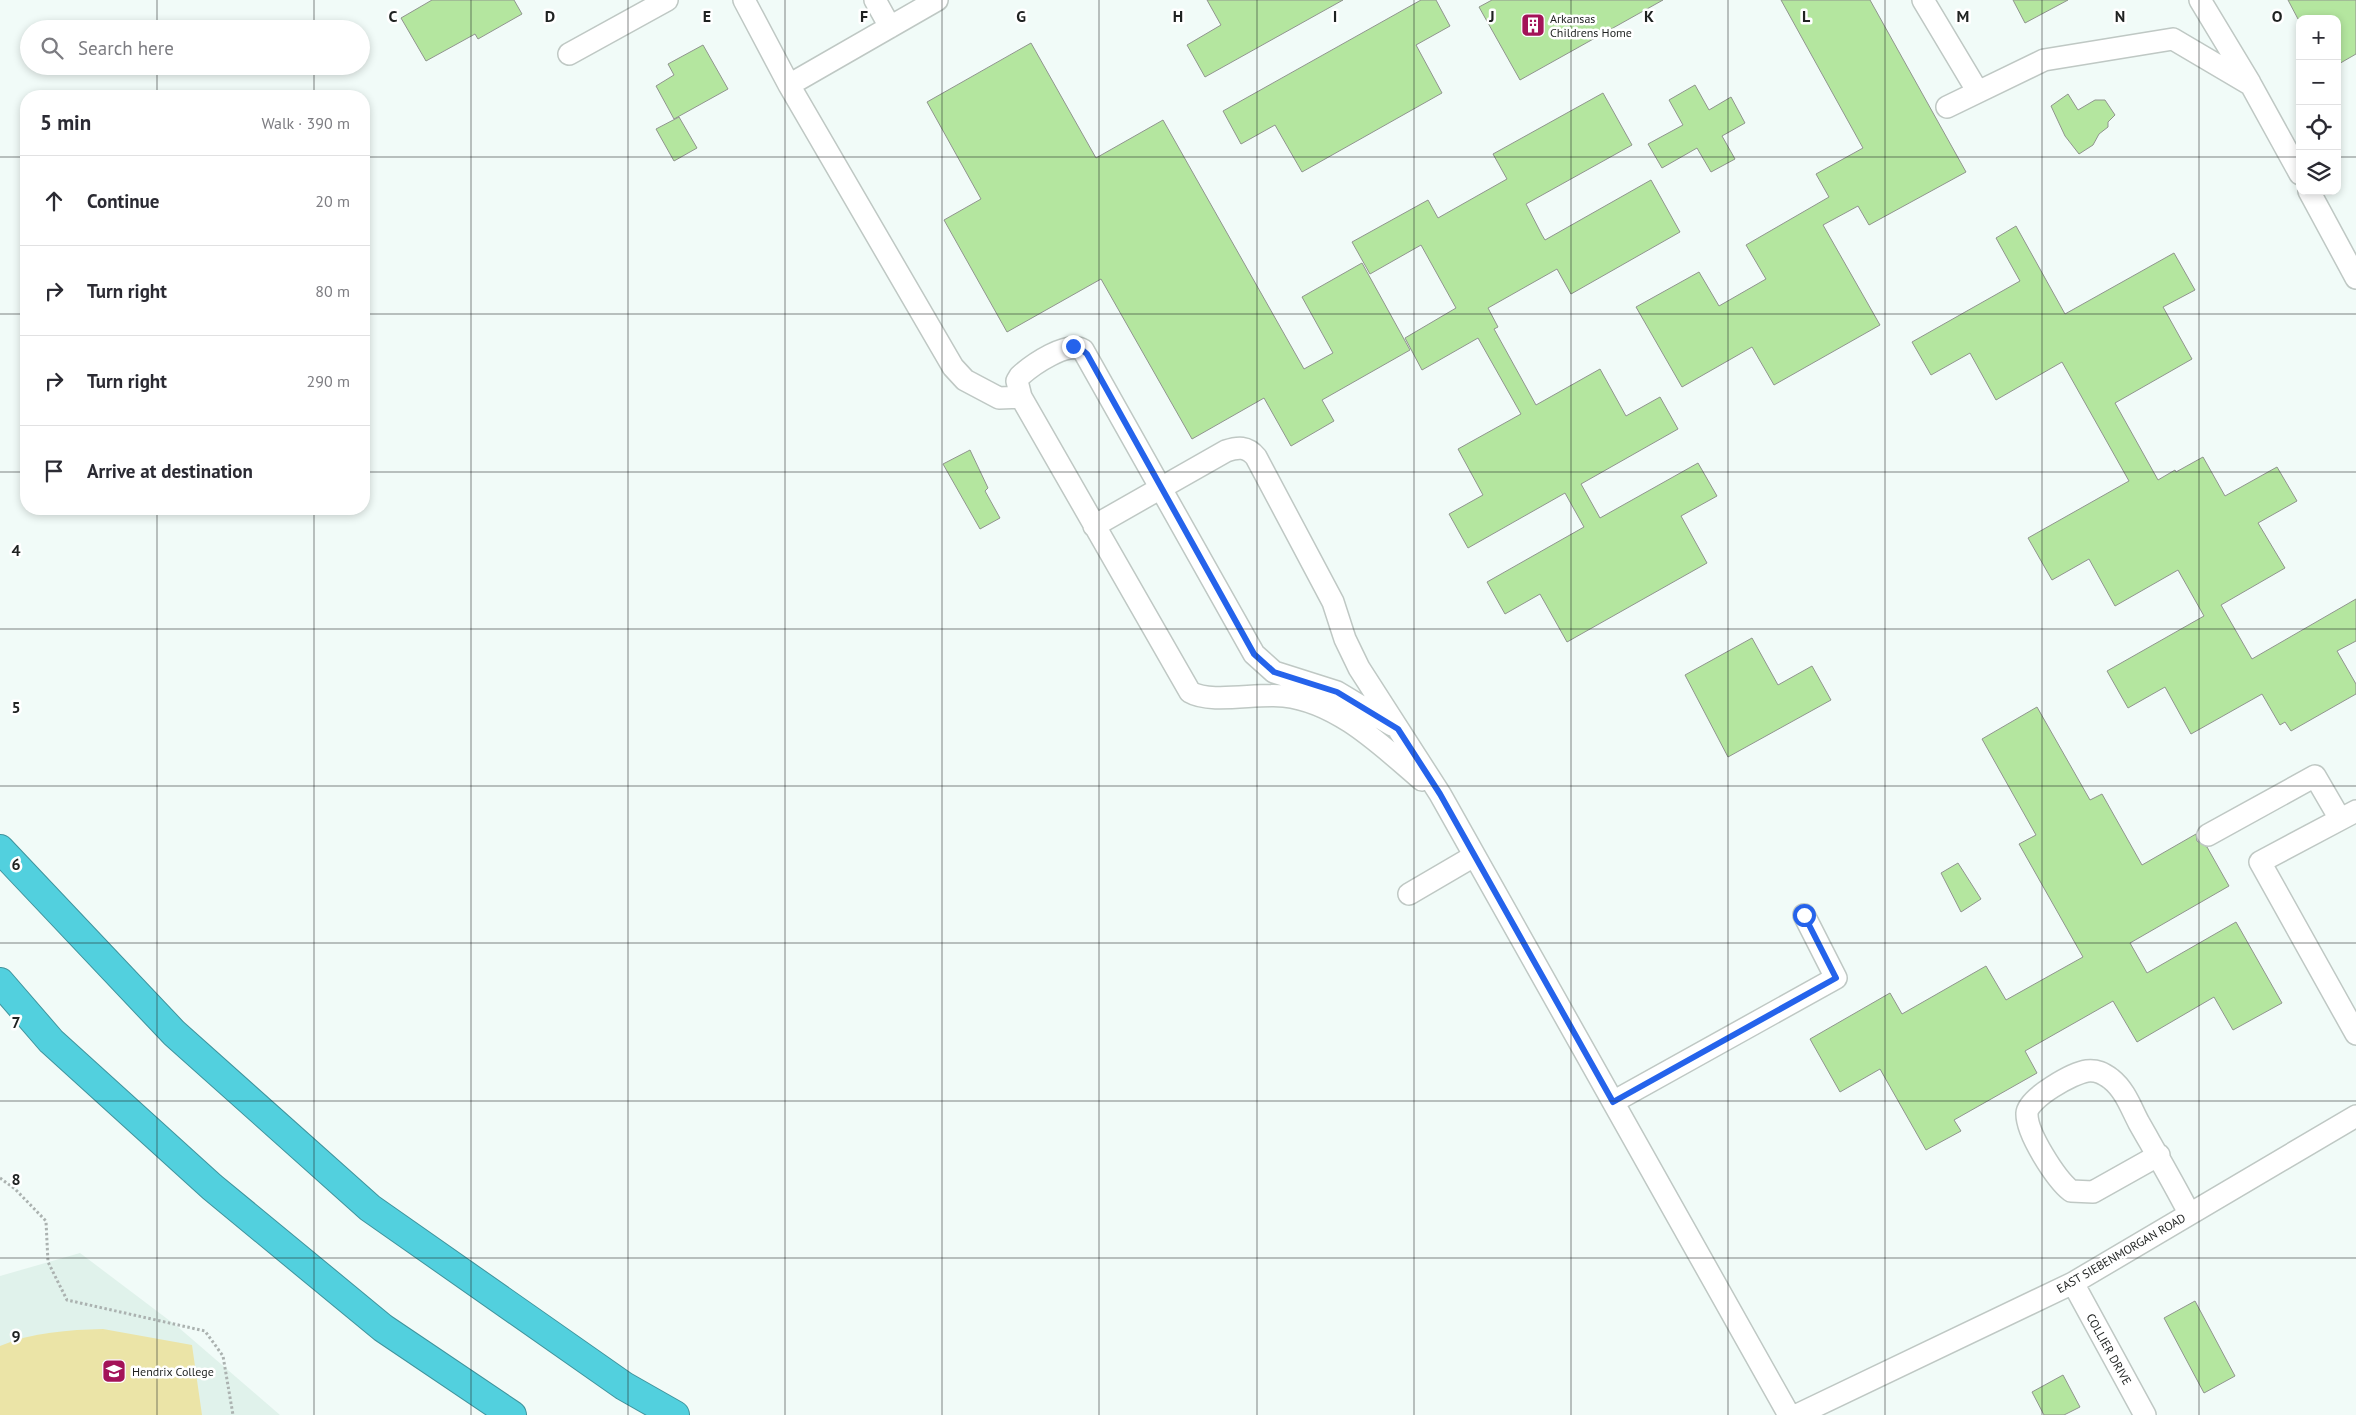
<!DOCTYPE html>
<html lang="en">
<head>
<meta charset="utf-8">
<style>
  body { margin:0; font-family:"PT Sans",sans-serif; background:#f2f2f3; color:#2b2b33 }
  .controls { position:absolute; right:15px; top:15px; display:grid; overflow:hidden; border-radius:10px; box-shadow:0 2px 8px #0003 }
  .controls button { width:45px; height:45px; display:grid; place-items:center; padding:0; border:0; border-bottom:1px solid #e1e1e2; background:#fff; color:#2b2b33; font:25px sans-serif }
  .stop { position:absolute; width:15px; height:15px; margin:-11px; border:4px solid #2563eb; border-radius:50%; background:#fff }
  .stop.end { background:#2563eb; border-color:#fff; box-shadow:0 1px 5px #0008 }
  .list { margin:0; padding:0; list-style:none }
  h2 { display:flex; justify-content:space-between; align-items:center; height:65px; margin:0; padding:0 20px; font-size:21px }
  h2 small { font-size:16px; font-weight:400; color:#7c7c81 }
  .list li { display:grid; grid-template-columns:32px 1fr auto; gap:15px; align-items:center; box-sizing:border-box; height:90px; padding:0 20px; border-top:1px solid #e1e1e2 }
  .list b { display:block; font-size:19px; white-space:nowrap }
  .list em { font-size:16px; font-style:normal; color:#7c7c81 }
  .icon { flex:none; width:28px; height:28px; fill:none; stroke:currentColor; stroke-width:2; stroke-linecap:round; stroke-linejoin:round }
  .map { position:relative; flex:none; width:2356px; height:1415px; overflow:hidden }
  .search { position:absolute; background:#fff; box-shadow:0 2px 8px #0003; left:20px; top:20px; width:350px; height:55px; display:flex; align-items:center; gap:12px; box-sizing:border-box; padding:0 18px; border-radius:28px; color:#7c7c81; font-size:19px }
  .panel { position:absolute; background:#fff; box-shadow:0 2px 8px #0003; left:20px; top:90px; width:350px; height:425px; border-radius:20px }
  .map>svg:first-child { display:block }
  .built { fill:#e0f2eb }
  .green { fill:#ebe4a7 }
  .building { fill:#b4e69f; stroke:#90958e }
  .lines { fill:none; stroke-linecap:round; stroke-linejoin:round }
  .minor-casing { stroke:#bfc8c4; stroke-width:24 }
  .highway-casing { stroke:#40939c; stroke-width:30 }
  .path { stroke:#abb2b0; stroke-width:3; stroke-dasharray:2.5 2.5; stroke-linecap:butt }
  .minor { stroke:#fff; stroke-width:21 }
  .highway { stroke:#52d0de; stroke-width:28 }
  .route { stroke:#2563eb; stroke-width:6 }
  .grid { fill:none; stroke:#1f2221; stroke-width:1; stroke-opacity:0.55 }
  .labels { text-anchor:middle; dominant-baseline:central; stroke-width:5; stroke-linejoin:round; paint-order:stroke }
  .poi-label { font-size:12px; fill:#1f2221; stroke:#fff; text-anchor:start }
  .street-label { font-size:12px; fill:#1f2221; stroke:#fff }
  .grid-label { font-size:16px; text-anchor:middle; font-weight:bold; fill:#1f2221; stroke:#fff; stroke-width:5; stroke-linejoin:round; paint-order:stroke }
</style>
</head>
<body>
<div class="map">
<svg width="2356" height="1415" viewBox="0 0 2356 1415">
  <rect width="100%" height="100%" fill="#f1fbf8"/>
  <!-- built -->
  <path class="built" d="M80,1253L178,1327L280,1415H0V1276Z"/>
  <!-- green -->
  <path class="green" d="M103,1329L192,1345L202,1415H0V1346C33,1332 68,1330 103,1329Z"/>
  <!-- building -->
  <path class="building" d="M432,0H514L522,14L478,39L475,34L426,61L401,18Z
    M1207,0H1343L1205,77L1187,45L1221,25Z
    M1421,0H1436L1450,26L1416,45L1442,93L1302,172L1275,125L1241,144L1223,111Z
    M1492,0H1663L1520,80L1479,7Z
    M1781,0H1870L1966,172L1869,225L1858,206L1823,225L1880,325L1774,385L1752,347L1682,387L1636,307L1699,272L1719,306L1766,279L1746,245L1829,197L1816,174L1863,148Z
    M2013,0H2068L2025,23Z
    M2288,0H2356V54L2337,65V19H2298Z
    M1031,43L1096,158L1163,120L1304,369L1333,353L1302,297L1362,263L1410,350L1322,400L1334,421L1291,446L1264,398L1192,439L1101,279L1007,332L944,220L981,199L927,102Z
    M703,45L728,89L674,119L656,86L674,75L668,64Z
    M1695,85L1709,110L1731,97L1745,123L1722,136L1735,159L1711,172L1697,148L1662,168L1648,144L1683,125L1669,100Z
    M1603,93L1632,145L1526,204L1542,235L1545,240L1651,180L1680,232L1571,294L1557,269L1488,308L1498,327L1494,329L1536,405L1600,369L1626,416L1660,397L1678,429L1581,484L1600,518L1698,463L1717,496L1681,516L1707,563L1567,642L1540,594L1505,614L1487,582L1584,527L1565,493L1468,548L1449,514L1483,495L1458,449L1521,414L1478,338L1422,370L1405,338L1456,308L1421,245L1370,274L1352,242L1428,200L1438,218L1507,179L1493,154Z
    M2068,94L2078,110L2095,100H2105L2115,115L2108,122V127L2099,134L2093,145L2079,154L2065,136L2051,106Z
    M679,117L697,148L674,161L656,129Z
    M2016,226L2065,314L2174,253L2195,290L2163,307L2192,359L2115,403L2158,480L2175,470L2176,472L2203,457L2225,496L2277,467L2297,501L2258,523L2285,568L2221,605L2252,659L2356,599V641L2337,651L2356,684V694L2291,731L2285,722L2280,725L2262,694L2191,734L2165,687L2128,708L2107,671L2204,616L2178,570L2115,606L2089,559L2052,580L2028,538L2129,481L2062,362L1996,400L1970,353L1931,375L1912,342L2020,281L1996,238Z
    M970,450L988,488L985,491L1000,518L980,529L943,464Z
    M1752,638L1778,685L1812,666L1831,700L1728,757L1685,675Z
    M2037,707L2090,800L2102,794L2142,865L2196,834L2197,841L2207,847L2229,886L2130,943L2147,973L2236,922L2282,1003L2233,1030L2214,997L2137,1042L2113,1001L2025,1051L2037,1073L1954,1120L1961,1131L1926,1150L1880,1069L1840,1092L1810,1039L1890,993L1902,1014L1986,966L2006,1000L2083,957L2019,844L2036,835L1982,739Z
    M1958,863L1981,899L1961,912L1941,873Z
    M2195,1301L2235,1376L2204,1393L2164,1318Z
    M2063,1375L2080,1407L2064,1415H2044L2032,1392Z"/>
  <g class="lines">
    <!-- minor casing -->
    <g class="minor-casing">
      <path id="minor" d="M744,0L789,85L953,367L965,380L999,398L1021,397
        M875,0L890,27
        M1923,0L1978,92
        M2200,0L2250,83
        M569,54L667,0
        M789,85L937,0
        M1947,107L2044,60L2173,39L2251,85L2300,174
        M2309,191L2356,278
        M1094,526L1226,451C1238,447 1247,446 1256,457L1333,602L1345,639L1359,668L1440,794L1789,1415
        M1392,725L1337,692L1274,672L1254,654L1083,350C1068,340 1032,365 1020,376L1017,381L1021,397L1190,692C1210,704 1257,693 1284,696C1338,702 1382,746 1422,780
        M2356,811L2260,862L2356,1034
        M2208,835L2315,776L2340,819
        M1409,894L1474,856
        M1613,1102L1836,978L1804,915
        M2159,1155L2093,1192L2071,1191C2056,1179 2026,1133 2027,1113C2028,1098 2073,1073 2087,1071C2097,1070 2103,1073 2111,1079C2125,1090 2131,1108 2139,1123C2156,1153 2173,1182 2189,1213
        M2073,1283L2145,1415
        M1797,1415L2073,1283L2356,1116"/>
    </g>
    <!-- highway casing -->
    <g class="highway-casing">
      <path id="highway" d="M0,849L174,1033L370,1208L624,1386L675,1415
        M0,982L51,1041L212,1187L383,1328L512,1415"/>
    </g>
    <!-- path -->
    <path class="path" d="M0,1178L15,1189L46,1221L48,1262L67,1300L205,1331L223,1356L233,1415"/>
    <!-- minor -->
    <use href="#minor" class="minor"/>
    <!-- highway -->
    <use href="#highway" class="highway"/>
  </g>
  <g class="lines">
    <!-- route -->
    <path class="route" d="M1073,346L1080,348L1087,354L1254,654L1274,672L1337,692L1398,729L1440,794L1613,1102L1836,978L1804,915"/>
  </g>
  <!-- grid -->
  <path class="grid" d="M157,0V29M314,0V29M471,0V1415M628,0V1415M785,0V1415M942,0V1415M1099,0V1415M1257,0V1415M1414,0V1415M1571,0V1415M1728,0V1415M1885,0V1415M2042,0V1415M2199,0V1415M157,66V96M314,66V96M0,157H26M364,157H2300M2337,157H2356M0,314H26M364,314H2356M0,472H26M364,472H2356M157,509V1415M314,509V1415M0,629H2356M0,786H2356M0,943H2356M0,1101H2356M0,1258H2356"/>
  <!-- icons -->
  <defs>
    <g id="building-square" transform="scale(1.25)"><rect x="-9" y="-9" width="18" height="18" rx="4" fill="#a31358" stroke="#fff"/><path d="M-4-6H4V6H1V3H-1V6H-4ZM-2.5-4.3h1.7v1.8h-1.7ZM.8-4.3h1.7v1.8H.8ZM-2.5-1h1.7V.8h-1.7ZM.8-1h1.7V.8H.8Z" fill="#fff"/></g>
    <g id="university-square" transform="scale(1.25)"><rect x="-9" y="-9" width="18" height="18" rx="4" fill="#a31358" stroke="#fff"/><path d="M0-5L7-2L0 1L-7-2ZM-4 1L0 2.5L4 1V4Q0 6-4 4Z" fill="#fff"/></g>
  </defs>
  <g fill-rule="evenodd">
    <use href="#building-square" x="1533" y="25"/>
    <use href="#university-square" x="114" y="1371"/>
  </g>
  <g class="labels">
    <!-- poi labels -->
    <g class="poi-label">
      <text x="1550" y="18">Arkansas<tspan x="1550" dy="14">Childrens Home</tspan></text>
      <text x="132" y="1371">Hendrix College</text>
    </g>
    <!-- street labels -->
    <g class="street-label">
      <text transform="translate(2121 1253) rotate(-30)">EAST SIEBENMORGAN ROAD</text>
      <text transform="translate(2109 1349) rotate(61)">COLLIER DRIVE</text>
    </g>
  </g>
  <g class="grid-label">
    <text x="393" y="22">C</text>
    <text x="550" y="22">D</text>
    <text x="707" y="22">E</text>
    <text x="864" y="22">F</text>
    <text x="1021" y="22">G</text>
    <text x="1178" y="22">H</text>
    <text x="1335" y="22">I</text>
    <text x="1492" y="22">J</text>
    <text x="1649" y="22">K</text>
    <text x="1806" y="22">L</text>
    <text x="1963" y="22">M</text>
    <text x="2120" y="22">N</text>
    <text x="2277" y="22">O</text>
    <text x="16" y="556">4</text>
    <text x="16" y="713">5</text>
    <text x="16" y="870">6</text>
    <text x="16" y="1028">7</text>
    <text x="16" y="1185">8</text>
    <text x="16" y="1342">9</text>
  </g>
</svg>
<div class="controls">
<button>+</button>
<button>−</button>
<button><svg class="icon" aria-label="locate" viewBox="0 0 24 24"><circle cx="12" cy="12" r="6"/><path d="M12 2v4M12 18v4M2 12h4M18 12h4"/></svg></button>
<button><svg class="icon" aria-label="layers" viewBox="0 0 24 24"><path d="M12 4l9 5-9 5-9-5zM3 14l9 5 9-5"/></svg></button>
</div>
<div class="stop" style="left:1804px;top:915px"></div>
<div class="stop end" style="left:1073px;top:346px"></div>
<div class="search"><svg class="icon" aria-label="search" viewBox="0 0 24 24"><circle cx="10" cy="10" r="6"/><path d="M15 15l6 6"/></svg>Search here</div>
<section class="panel">
<h2>5 min<small>Walk · 390 m</small></h2>
<ul class="list">
<li><svg class="icon" aria-label="ahead" viewBox="0 0 24 24"><path d="M12 20V5M6 11l6-6 6 6"/></svg><div><b>Continue</b></div><em>20 m</em></li>
<li><svg class="icon" aria-label="right" viewBox="0 0 24 24"><path d="M7 20v-9h11M14 6l5 5-5 5"/></svg><div><b>Turn right</b></div><em>80 m</em></li>
<li><svg class="icon" aria-label="right" viewBox="0 0 24 24"><path d="M7 20v-9h11M14 6l5 5-5 5"/></svg><div><b>Turn right</b></div><em>290 m</em></li>
<li><svg class="icon" aria-label="arrive" viewBox="0 0 24 24"><path d="M6 21V4h12l-3 4 3 4H6"/></svg><div><b>Arrive at destination</b></div></li>
</ul>
</section>
</div>
</body>
</html>
